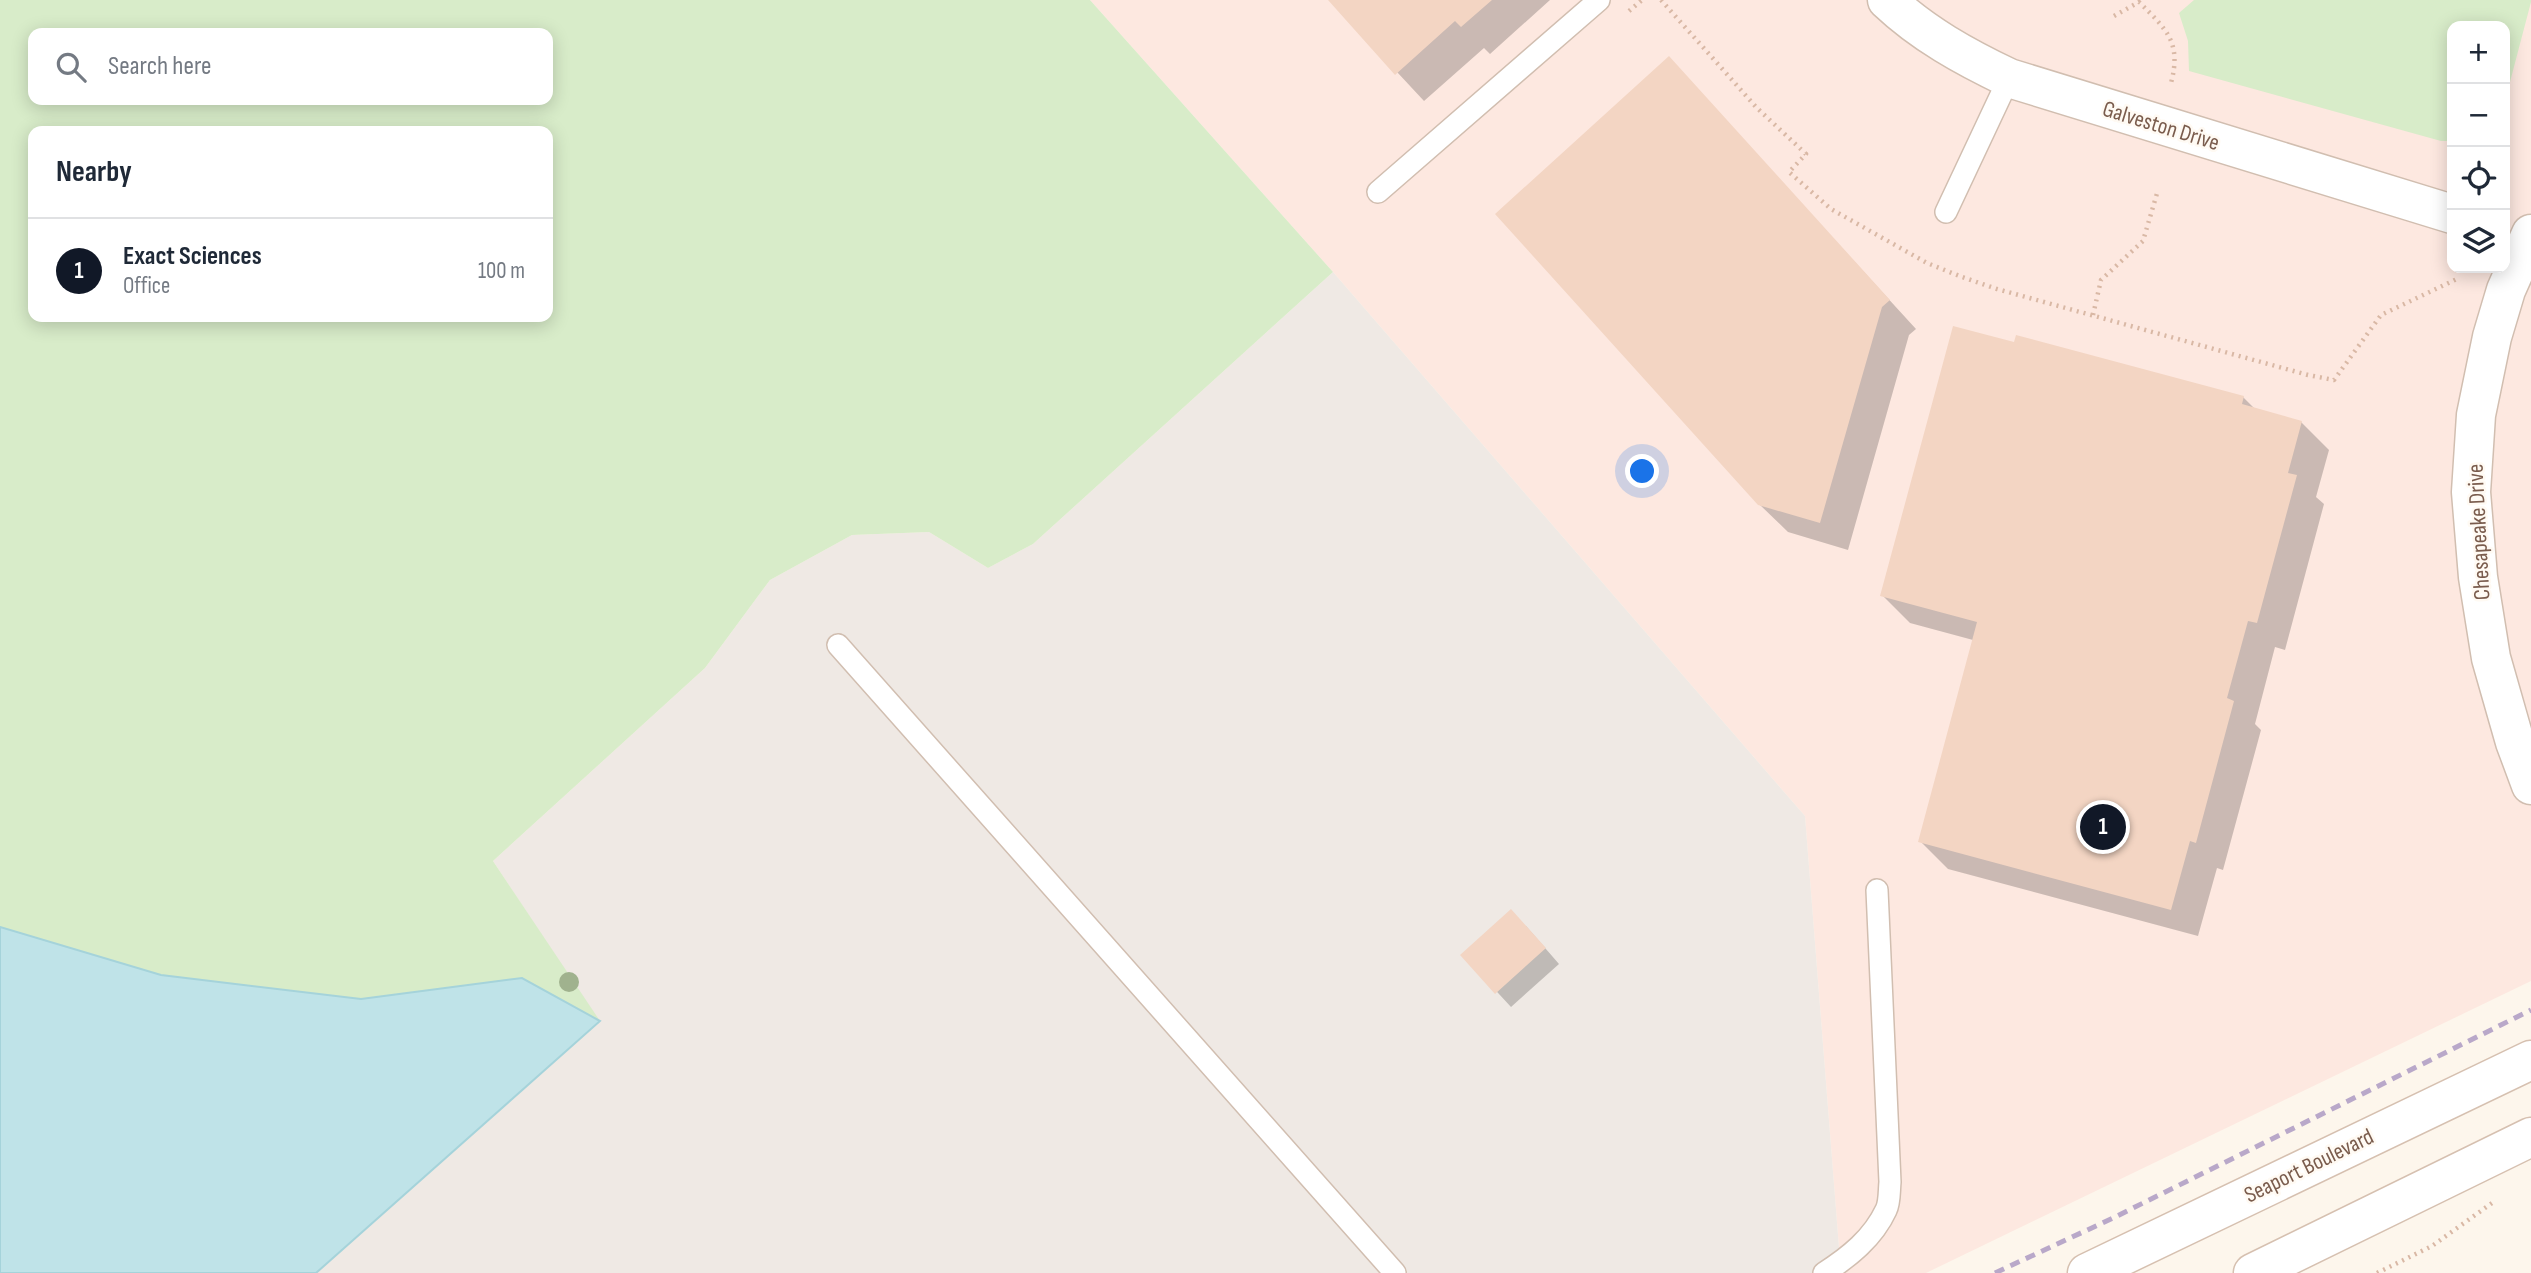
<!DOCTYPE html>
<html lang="en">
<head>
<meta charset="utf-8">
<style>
  body { margin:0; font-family:"Sofia Sans Condensed",sans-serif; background:#f2f2f3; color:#1f2937 }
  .controls { position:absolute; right:21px; top:21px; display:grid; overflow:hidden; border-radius:14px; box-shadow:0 4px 18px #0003 }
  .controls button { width:63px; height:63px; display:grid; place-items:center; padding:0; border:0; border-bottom:2px solid #e0e1e3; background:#fff; color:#1f2937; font:35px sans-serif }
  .you { position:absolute; left:1643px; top:472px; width:24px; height:24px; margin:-18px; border:5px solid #fff; border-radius:50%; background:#1a73e8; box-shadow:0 0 0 10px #1a73e833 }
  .badge { display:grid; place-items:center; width:46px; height:46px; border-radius:50%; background:#111827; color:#fff; font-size:23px; font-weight:700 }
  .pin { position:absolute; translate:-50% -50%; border:4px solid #fff; box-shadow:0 2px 7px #0006 }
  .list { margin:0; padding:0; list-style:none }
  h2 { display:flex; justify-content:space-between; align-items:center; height:91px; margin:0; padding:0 28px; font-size:30px }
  h2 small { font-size:23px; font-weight:400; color:#747a83 }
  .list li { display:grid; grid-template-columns:46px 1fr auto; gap:21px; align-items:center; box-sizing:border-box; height:105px; padding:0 28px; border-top:2px solid #e0e1e3 }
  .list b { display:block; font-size:26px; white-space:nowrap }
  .list p { margin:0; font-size:23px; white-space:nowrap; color:#747a83 }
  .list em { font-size:23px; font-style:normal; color:#747a83 }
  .icon { flex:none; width:38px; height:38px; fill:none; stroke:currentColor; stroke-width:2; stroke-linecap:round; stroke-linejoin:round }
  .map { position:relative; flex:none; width:2531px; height:1273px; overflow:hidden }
  .search { position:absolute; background:#fff; box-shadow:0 4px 18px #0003; left:28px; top:28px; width:525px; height:77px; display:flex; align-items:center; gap:18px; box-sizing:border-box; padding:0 24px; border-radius:14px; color:#747a83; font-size:26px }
  .panel { position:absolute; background:#fff; box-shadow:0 4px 18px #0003; left:28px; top:126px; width:525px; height:196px; border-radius:14px }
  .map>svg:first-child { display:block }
  .commercial { fill:#fde8e0; fill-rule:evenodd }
  .industrial { fill:#efe9e4 }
  .green { fill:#d8ecc9; fill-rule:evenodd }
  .water { fill:#bfe3e8; stroke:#a5d3da; stroke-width:2 }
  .shadow { fill:#0003 }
  .building { fill:#f3d5c3 }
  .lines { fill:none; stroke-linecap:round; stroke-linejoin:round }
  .service-casing { stroke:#d1beb0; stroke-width:24 }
  .minor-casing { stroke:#d1beb0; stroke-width:41 }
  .secondary-casing { stroke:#d6c0b0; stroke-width:41 }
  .path { stroke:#d9b8a5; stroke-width:4.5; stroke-dasharray:2 5; stroke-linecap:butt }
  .service { stroke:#fff; stroke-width:21 }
  .minor { stroke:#fff; stroke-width:38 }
  .secondary { stroke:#fff; stroke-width:38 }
  .rail { stroke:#b9a8c9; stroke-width:5; stroke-dasharray:10 7; stroke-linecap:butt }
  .tree { fill:#a0b28e }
  .labels { text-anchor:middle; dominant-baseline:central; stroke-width:5; stroke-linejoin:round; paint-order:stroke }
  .street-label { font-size:23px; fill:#7a5c4d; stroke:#fffaf3 }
</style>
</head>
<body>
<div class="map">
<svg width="2531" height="1273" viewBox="0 0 2531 1273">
  <rect width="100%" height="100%" fill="#fdf6ec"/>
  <!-- commercial -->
  <path class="commercial" d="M1090,0H2531V981L1926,1273H1841L1805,816L1333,272ZM2452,26H2505V268H2452Z"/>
  <!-- industrial -->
  <path class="industrial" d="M1333,272L1805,816L1841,1273H316L599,1021L493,861L705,668L770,580L852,535L929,532L988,568L1033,544Z"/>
  <!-- green -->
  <path class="green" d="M0,0H1090L1333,272L1033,544L988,568L929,532L852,535L770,580L705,668L493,861L600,1021L522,978L361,999L161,975L0,927ZM33,33H548V100H33ZM33,131H548V317H33Z
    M2194,0H2531V2L2505,101V26H2452V141H2441L2189,71L2188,41L2179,13Z"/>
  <!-- water -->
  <path class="water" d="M0,927L161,975L361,999L522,978L600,1021L316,1273H0Z"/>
  <!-- shadow -->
  <path class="shadow" d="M1330,0H1550L1490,54L1484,48L1424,101Z
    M1669,59L1916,329L1909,335L1848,550L1788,532L1759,504Z
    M2243,397L2256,410L2301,422L2329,450L2316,497L2324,504L2285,650L2275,647L2255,724L2261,730L2223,870L2217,868L2198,936L1948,869L1920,841L1973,640L1910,623L1882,595Z
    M1526,926L1559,964L1511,1007L1463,955Z"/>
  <!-- building -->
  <path class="building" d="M1328,0H1492L1461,27L1455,21L1395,75Z
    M1669,56L1890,300L1882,307L1820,523L1758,505L1495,214Z
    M1953,326L2014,342L2016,335L2244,396L2242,404L2302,421L2288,473L2297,475L2257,623L2248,621L2227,698L2234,701L2196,843L2190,841L2171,910L1918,842L1977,622L1880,596Z
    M1511,909L1546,948L1495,994L1460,955Z"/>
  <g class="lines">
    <!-- service casing -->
    <g class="service-casing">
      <path id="service" d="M1378,192L1599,0
        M1946,212L2009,78
        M838,645L1395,1273
        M1824,1273C1849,1257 1873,1238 1886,1210C1890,1202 1889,1191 1890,1182L1877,890"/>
    </g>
    <!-- minor casing -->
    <g class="minor-casing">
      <path id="minor" d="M1887,0C1923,34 1965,57 2009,78L2452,214
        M2531,234L2506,290L2492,337L2476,415L2471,492L2478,577L2491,658L2515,742L2531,785"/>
    </g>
    <!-- secondary casing -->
    <g class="secondary-casing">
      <path id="secondary" d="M2087,1273L2531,1060
        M2253,1273L2531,1137"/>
    </g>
    <!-- path -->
    <path class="path" d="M1661,0L1757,108L1806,154L1789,172L1831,209L1927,263L1962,277L1997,289L2308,375L2334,380L2381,315L2459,278
      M1629,11L1642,0
      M2114,16L2139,2C2166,29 2182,42 2171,83
      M2093,315L2101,280L2143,241L2158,190
      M2377,1273L2432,1246L2492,1203"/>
    <!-- service -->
    <use href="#service" class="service"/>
    <!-- minor -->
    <use href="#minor" class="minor"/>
    <!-- secondary -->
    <use href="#secondary" class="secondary"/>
    <!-- rail -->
    <path class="rail" d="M1995,1273L2113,1218L2531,1010"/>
  </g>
  <!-- trees -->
  <circle class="tree" cx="569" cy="982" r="10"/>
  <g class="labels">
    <!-- street labels -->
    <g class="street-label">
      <text transform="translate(2161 126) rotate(17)">Galveston Drive</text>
      <text transform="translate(2479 532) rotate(-93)">Chesapeake Drive</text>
      <text transform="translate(2309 1166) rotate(-26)">Seaport Boulevard</text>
    </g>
  </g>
</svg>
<div class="controls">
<button>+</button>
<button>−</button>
<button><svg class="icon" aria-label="locate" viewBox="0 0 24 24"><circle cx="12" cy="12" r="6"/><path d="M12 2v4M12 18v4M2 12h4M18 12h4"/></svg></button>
<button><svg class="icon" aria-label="layers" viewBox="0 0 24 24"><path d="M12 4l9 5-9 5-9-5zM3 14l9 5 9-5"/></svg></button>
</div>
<div class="you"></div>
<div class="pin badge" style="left:2103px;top:827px">1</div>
<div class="search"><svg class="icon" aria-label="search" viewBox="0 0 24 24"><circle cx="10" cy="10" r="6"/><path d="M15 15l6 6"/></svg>Search here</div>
<section class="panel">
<h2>Nearby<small></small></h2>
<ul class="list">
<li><span class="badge">1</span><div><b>Exact Sciences</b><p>Office</p></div><em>100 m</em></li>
</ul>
</section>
</div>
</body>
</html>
